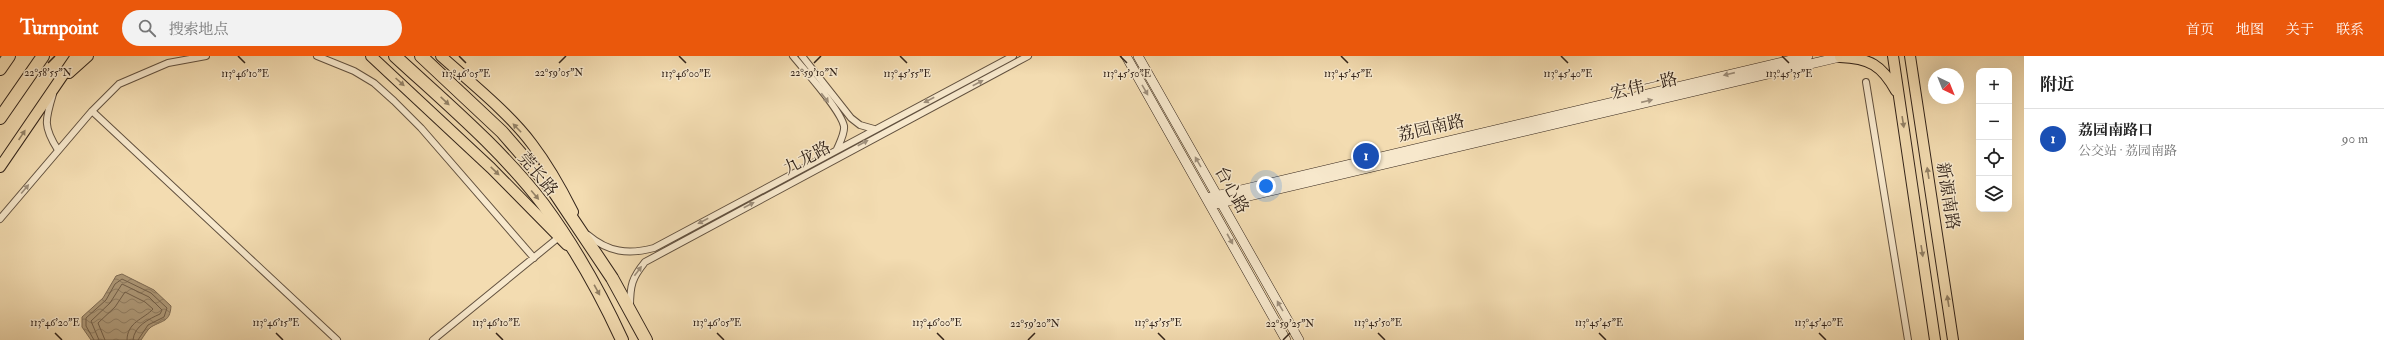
<!DOCTYPE html>
<html lang="zh">
<head>
<meta charset="utf-8">
<style>
  body { margin:0; font-family:"IM FELL Double Pica","Noto Serif SC",serif; background:#f2f2f2; color:#222 }
  .controls { position:absolute; right:12px; top:12px; display:grid; overflow:hidden; border-radius:8px; box-shadow:0 4px 16px #0002 }
  .controls button { width:36px; height:36px; display:grid; place-items:center; padding:0; border:0; border-bottom:1px solid #e0e0e0; background:#fff; color:#222; font:20px sans-serif }
  .compass { position:absolute; left:1928px; top:12px; width:36px; height:36px; border-radius:50%; background:#fff; box-shadow:0 4px 16px #0002; rotate:137deg }
  .you { position:absolute; left:1266px; top:130px; width:14px; height:14px; margin:-10px; border:3px solid #fff; border-radius:50%; background:#1a73e8; box-shadow:0 0 0 6px #1a73e833 }
  .badge { display:grid; place-items:center; width:26px; height:26px; border-radius:50%; background:#ea580c; color:#fff; font-size:13px; font-weight:700 }
  .pin { position:absolute; translate:-50% -50%; border:2px solid #fff; box-shadow:0 1px 4px #0006 }
  .list { margin:0; padding:0; list-style:none }
  h2 { display:flex; justify-content:space-between; align-items:center; height:52px; margin:0; padding:0 16px; font-size:17px }
  h2 small { font-size:13px; font-weight:400; color:#767676 }
  .list li { display:grid; grid-template-columns:26px 1fr auto; gap:12px; align-items:center; box-sizing:border-box; height:60px; padding:0 16px; border-top:1px solid #e0e0e0 }
  .list b { display:block; font-size:15px; white-space:nowrap }
  .list p { margin:0; font-size:13px; white-space:nowrap; color:#767676 }
  .list em { font-size:13px; font-style:normal; color:#767676 }
  .icon { flex:none; width:22px; height:22px; fill:none; stroke:currentColor; stroke-width:2; stroke-linecap:round; stroke-linejoin:round }
  .map { position:relative; flex:none; width:2024px; height:284px; overflow:hidden }
  header { display:flex; align-items:center; gap:24px; box-sizing:border-box; height:56px; padding:0 20px; background:#ea580c; color:#fff }
  header strong { font-size:19px }
  nav { display:flex; gap:22px; margin-inline-start:auto; font-size:14px }
  .search { width:280px; height:36px; background:#f2f2f2; display:flex; align-items:center; gap:10px; box-sizing:border-box; padding:0 14px; border-radius:22px; color:#767676; font-size:15px }
  main { display:flex }
  aside { flex:1; background:#fff }
  .map>svg:first-child { display:block }
  .water { fill:url(#water-waves); stroke:#7e6c55 }
  .lines { fill:none; stroke-linecap:round; stroke-linejoin:round }
  .shore { stroke:#72604b; stroke-width:1 }
  .street-casing { stroke:#62513f; stroke-width:8 }
  .secondary-casing { stroke:#322319; stroke-width:10 }
  .primary-casing { stroke:#322319; stroke-width:12 }
  .highway-casing { stroke:#322319; stroke-width:14 }
  .street { stroke:#f7e8cc; stroke-width:6 }
  .secondary { stroke:#f7e8cc; stroke-width:9 }
  .primary { stroke:#f3dcb1; stroke-width:10 }
  .highway { stroke:#f3dcb1; stroke-width:12 }
  .oneway { fill:#9e8f7b }
  .oneway2 { fill:#928065 }
  .ticks { fill:none; stroke:#322319; stroke-width:1.5 }
  .labels { text-anchor:middle; dominant-baseline:central; stroke-width:3; stroke-linejoin:round; paint-order:stroke }
  .street-label { font-size:17px; fill:#322319; stroke:#f7e8cc }
  .ticks-label { font-size:10px; text-anchor:middle; fill:#322319; stroke:#f7e8cc; stroke-width:3; stroke-linejoin:round; paint-order:stroke }
</style>
</head>
<body>
<header>
<strong>Turnpoint</strong>
<div class="search"><svg class="icon" aria-label="search" viewBox="0 0 24 24"><circle cx="10" cy="10" r="6"/><path d="M15 15l6 6"/></svg>搜索地点</div>
<nav><a>首页</a><a>地图</a><a>关于</a><a>联系</a></nav>
</header>
<main>
<div class="map">
<svg width="2024" height="284" viewBox="0 0 2024 284">
  <defs>
    <pattern id="water-waves" width="16" height="10" patternUnits="userSpaceOnUse"><rect width="16" height="10" fill="#b19d7d"/><path d="M0 5q4-4 8 0t8 0" fill="none" stroke="#918066"/></pattern>
  </defs>
  <rect width="100%" height="100%" fill="#f3dcb1"/>
  <filter id="stains"><feTurbulence type="fractalNoise" baseFrequency=".005" numOctaves="4"/><feColorMatrix values="0 0 0 0 .2 0 0 0 0 .09 0 0 0 0 .02 0 0 0 .5 -.17"/></filter>
  <radialGradient id="worn" r=".72"><stop offset=".6" stop-color="#630" stop-opacity="0"/><stop offset="1" stop-color="#630" stop-opacity=".3"/></radialGradient>
  <!-- water -->
  <path class="water" d="M122,218L154,234L171,250C170,266 163,264 151,271C147,274 144,280 141,284H91L82,271V261L103,242L116,220Z"/>
  <g class="lines">
    <!-- shore -->
    <path class="shore" d="M94,284L86,270V262L106,244L115,228L122,223L151,237L167,252L164,261L148,269L138,284
      M99,284L91,265L110,247L122,228L149,241L162,254L160,258C149,263 134,270 133,284
      M105,284L98,267L115,251L125,236L145,246L153,253C144,263 127,266 127,284"/>
    <!-- street casing -->
    <g class="street-casing">
      <path id="street" d="M317,0L354,15L374,27L394,45L421,72L534,202
        M793,0C805,15 840,53 844,70C845,77 840,86 837,93
        M802,0L851,62L860,69L874,73
        M1866,26L1908,284
        M53,38C45,64 43,71 58,94
        M92,55L337,284
        M0,163L92,55L119,28L168,7L206,0
        M588,179C608,196 628,199 654,192L1013,0
        M630,251C630,229 632,222 645,206L1028,0
        M433,284L559,181"/>
    </g>
    <!-- secondary casing -->
    <g class="secondary-casing">
      <path id="secondary" d="M1126,0L1286,284
        M1138,0L1299,284
        M1207,142L1808,0
        M1211,149L1844,0"/>
    </g>
    <!-- primary casing -->
    <g class="primary-casing">
      <path id="primary" d="M371,0L491,112L567,189
        M441,0C470,26 509,57 532,88C548,109 561,132 573,156
        M1893,0L1935,284
        M1910,0L1953,284
        M1840,1C1869,2 1882,9 1896,35
        M69,17L88,0
        M0,111L76,0"/>
    </g>
    <!-- highway casing -->
    <g class="highway-casing">
      <path id="highway" d="M395,0C446,47 501,93 543,148C574,190 600,236 622,284
        M421,0L502,76L555,137L612,222L646,284
        M0,13L9,0
        M0,62L43,0"/>
    </g>
    <!-- street -->
    <use href="#street" class="street"/>
    <!-- secondary -->
    <use href="#secondary" class="secondary"/>
    <!-- primary -->
    <use href="#primary" class="primary"/>
    <!-- highway -->
    <use href="#highway" class="highway"/>
  </g>
  <!-- one-way arrows -->
  <defs><path id="oneway-solid" d="M-6-.8H1V-3.2L6.5 0L1 3.2V.8H-6Z"/></defs>
  <g class="oneway">
    <use href="#oneway-solid" transform="translate(1729 18) rotate(167)"/>
    <use href="#oneway-solid" transform="translate(978 27) rotate(-28)"/>
    <use href="#oneway-solid" transform="translate(1145 34) rotate(60)"/>
    <use href="#oneway-solid" transform="translate(825 42) rotate(52)"/>
    <use href="#oneway-solid" transform="translate(929 44) rotate(152)"/>
    <use href="#oneway-solid" transform="translate(1647 45) rotate(-13)"/>
    <use href="#oneway-solid" transform="translate(863 87) rotate(-28)"/>
    <use href="#oneway-solid" transform="translate(1198 106) rotate(-120)"/>
    <use href="#oneway-solid" transform="translate(25 133) rotate(-50)"/>
    <use href="#oneway-solid" transform="translate(749 149) rotate(-28)"/>
    <use href="#oneway-solid" transform="translate(703 165) rotate(152)"/>
    <use href="#oneway-solid" transform="translate(1230 183) rotate(61)"/>
    <use href="#oneway-solid" transform="translate(638 215) rotate(-53)"/>
    <use href="#oneway-solid" transform="translate(1280 250) rotate(-120)"/>
  </g>
  <g class="oneway2">
    <use href="#oneway-solid" transform="translate(400 26) rotate(42)"/>
    <use href="#oneway-solid" transform="translate(445 45) rotate(43)"/>
    <use href="#oneway-solid" transform="translate(1903 66) rotate(81)"/>
    <use href="#oneway-solid" transform="translate(517 72) rotate(-134)"/>
    <use href="#oneway-solid" transform="translate(22 79) rotate(-56)"/>
    <use href="#oneway-solid" transform="translate(495 115) rotate(44)"/>
    <use href="#oneway-solid" transform="translate(1928 117) rotate(-99)"/>
    <use href="#oneway-solid" transform="translate(535 139) rotate(50)"/>
    <use href="#oneway-solid" transform="translate(1922 195) rotate(81)"/>
    <use href="#oneway-solid" transform="translate(597 234) rotate(61)"/>
    <use href="#oneway-solid" transform="translate(1948 245) rotate(-99)"/>
  </g>
  <!-- ticks -->
  <path class="ticks" d="M238,0L245,7M459,0L466,7M679,0L686,7M900,0L907,7M1120,0L1127,7M1341,0L1348,7M1561,0L1568,7M1782,0L1789,7M48,7L55,0M559,7L566,0M814,7L821,0M55,277L62,284M276,277L283,284M496,277L503,284M717,277L724,284M937,277L944,284M1158,277L1165,284M1378,277L1385,284M1599,277L1606,284M1819,277L1826,284M1028,284L1035,277M1283,284L1290,277"/>
  <g class="labels">
    <!-- street labels -->
    <g class="street-label">
      <text transform="translate(1644 30) rotate(-13)">宏伟一路</text>
      <text transform="translate(1431 72) rotate(-13)">荔园南路</text>
      <text transform="translate(807 102) rotate(-28)">九龙路</text>
      <text transform="translate(538 118) rotate(50)">莞长路</text>
      <text transform="translate(1232 134) rotate(61)">台心路</text>
      <text transform="translate(1948 140) rotate(81)">新源南路</text>
    </g>
  </g>
  <g class="ticks-label">
    <text x="48" y="20">22°58'55"N</text>
    <text x="559" y="20">22°59'05"N</text>
    <text x="814" y="20">22°59'10"N</text>
    <text x="245" y="21">113°46'10"E</text>
    <text x="466" y="21">113°46'05"E</text>
    <text x="686" y="21">113°46'00"E</text>
    <text x="907" y="21">113°45'55"E</text>
    <text x="1127" y="21">113°45'50"E</text>
    <text x="1348" y="21">113°45'45"E</text>
    <text x="1568" y="21">113°45'40"E</text>
    <text x="1789" y="21">113°45'35"E</text>
    <text x="55" y="270">113°46'20"E</text>
    <text x="276" y="270">113°46'15"E</text>
    <text x="496" y="270">113°46'10"E</text>
    <text x="717" y="270">113°46'05"E</text>
    <text x="937" y="270">113°46'00"E</text>
    <text x="1158" y="270">113°45'55"E</text>
    <text x="1378" y="270">113°45'50"E</text>
    <text x="1599" y="270">113°45'45"E</text>
    <text x="1819" y="270">113°45'40"E</text>
    <text x="1035" y="271">22°59'20"N</text>
    <text x="1290" y="271">22°59'25"N</text>
  </g>
  <rect width="100%" height="100%" filter="url(#stains)"/>
  <rect width="100%" height="100%" fill="url(#worn)"/>
</svg>
<div class="controls">
<button>+</button>
<button>−</button>
<button><svg class="icon" aria-label="locate" viewBox="0 0 24 24"><circle cx="12" cy="12" r="6"/><path d="M12 2v4M12 18v4M2 12h4M18 12h4"/></svg></button>
<button><svg class="icon" aria-label="layers" viewBox="0 0 24 24"><path d="M12 4l9 5-9 5-9-5zM3 14l9 5 9-5"/></svg></button>
</div>
<svg class="compass" viewBox="-18 -18 36 36"><path d="M0-13l5 13h-10z" fill="#e53935"/><path d="M0 13l5-13h-10z" fill="#767676"/></svg>
<div class="you"></div>
<div class="pin badge" style="left:1366px;top:100px;background:#1a4fb4">1</div>
</div>
<aside>
<h2>附近<small></small></h2>
<ul class="list">
<li><span class="badge" style="background:#1a4fb4">1</span><div><b>荔园南路口</b><p>公交站 · 荔园南路</p></div><em>90 m</em></li>
</ul>
</aside>
</main>
</body>
</html>
